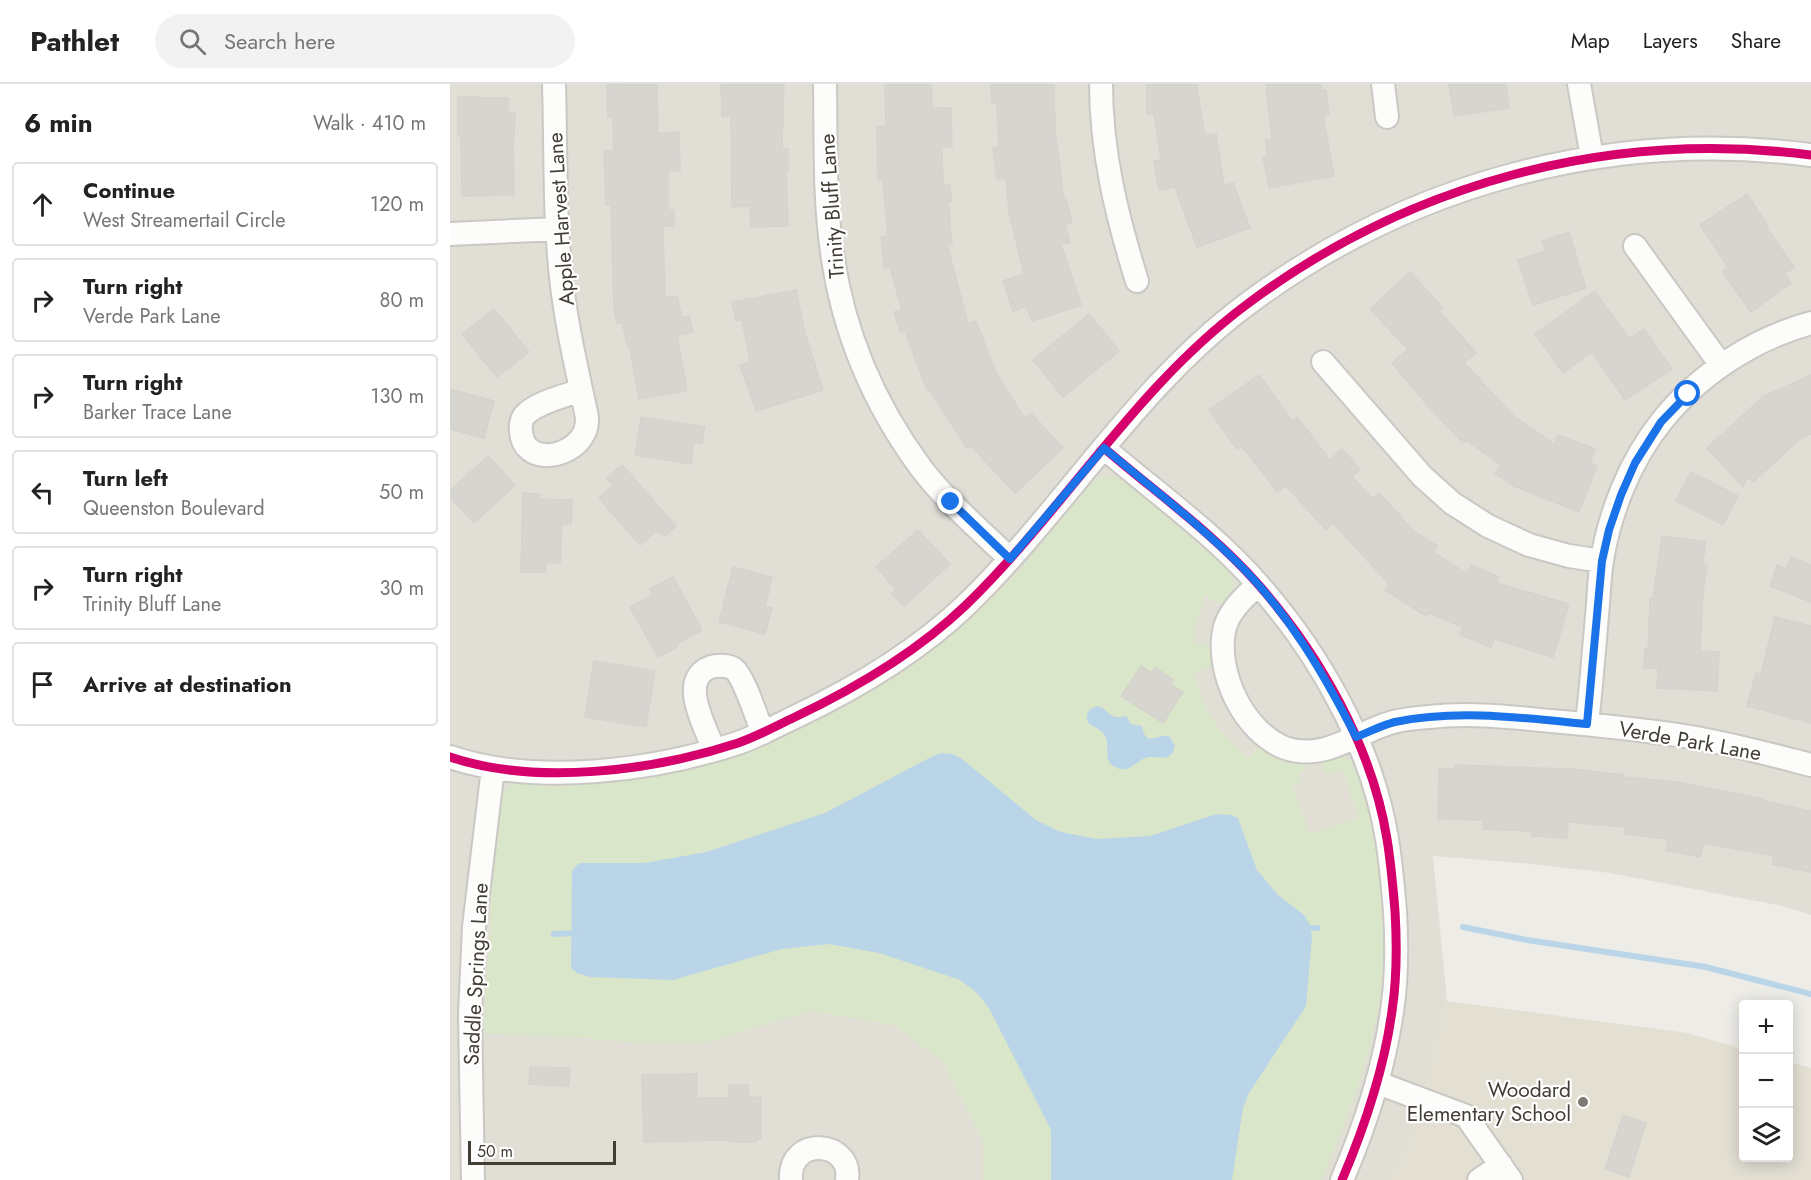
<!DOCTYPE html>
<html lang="en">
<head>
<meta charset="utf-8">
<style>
  body { margin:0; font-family:Jost,sans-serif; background:#f2f2f2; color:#222 }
  .controls { position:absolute; right:18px; bottom:18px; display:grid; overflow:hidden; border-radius:6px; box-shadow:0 3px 15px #0003 }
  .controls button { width:54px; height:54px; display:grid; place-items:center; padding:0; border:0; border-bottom:2px solid #e0e0e0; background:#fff; color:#222; font:30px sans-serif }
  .scale { position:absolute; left:18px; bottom:15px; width:148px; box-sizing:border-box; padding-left:6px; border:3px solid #423d35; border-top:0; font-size:16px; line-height:21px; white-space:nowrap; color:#423d35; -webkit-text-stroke:4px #fff; paint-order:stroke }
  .stop { position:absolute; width:18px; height:18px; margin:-14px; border:4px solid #1a73e8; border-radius:50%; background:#fff }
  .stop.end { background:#1a73e8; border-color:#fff; box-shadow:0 2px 6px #0008 }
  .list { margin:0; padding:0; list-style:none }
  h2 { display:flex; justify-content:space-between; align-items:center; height:78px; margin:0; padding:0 24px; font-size:26px }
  h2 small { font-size:20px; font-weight:400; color:#767676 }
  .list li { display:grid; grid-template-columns:39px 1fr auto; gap:18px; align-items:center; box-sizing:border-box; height:84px; margin:0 12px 12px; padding:0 12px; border:2px solid #e0e0e0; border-radius:6px }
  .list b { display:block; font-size:22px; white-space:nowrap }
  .list p { margin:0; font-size:20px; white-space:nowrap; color:#767676 }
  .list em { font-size:20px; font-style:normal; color:#767676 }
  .icon { flex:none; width:33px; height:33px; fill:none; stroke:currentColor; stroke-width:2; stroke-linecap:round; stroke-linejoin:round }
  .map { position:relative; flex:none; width:1361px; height:1096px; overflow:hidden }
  header { display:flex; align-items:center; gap:36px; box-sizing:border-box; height:84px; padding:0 30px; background:#fff; border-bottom:2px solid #e0e0e0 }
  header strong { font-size:28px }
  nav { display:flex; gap:33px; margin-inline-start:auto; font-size:21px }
  .search { width:420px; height:54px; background:#f2f2f2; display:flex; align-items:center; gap:15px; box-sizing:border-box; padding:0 21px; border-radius:33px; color:#767676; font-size:22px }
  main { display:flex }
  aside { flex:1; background:#fff }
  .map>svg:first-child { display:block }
  .residential { fill:#e1ded5 }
  .education { fill:#e3dfd3 }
  .green { fill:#dae6c9 }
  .water { fill:#bbd5e8 }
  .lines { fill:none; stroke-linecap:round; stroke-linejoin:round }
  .stream { stroke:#bbd5e8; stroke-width:6 }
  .building { fill:#d7d5d0; stroke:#d5d3cd; stroke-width:1.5 }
  .minor-casing { stroke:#cac8c3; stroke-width:26 }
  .minor { stroke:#fcfcfb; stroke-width:22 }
  .cycleway-casing { stroke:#fff; stroke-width:13 }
  .cycleway { stroke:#d6006c; stroke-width:9 }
  .route { stroke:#1a73e8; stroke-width:8 }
  .poi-dot { fill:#7e7a73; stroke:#fff; stroke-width:2 }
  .labels { text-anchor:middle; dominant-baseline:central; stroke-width:4.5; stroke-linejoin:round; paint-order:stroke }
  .street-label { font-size:21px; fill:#423d35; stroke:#fff }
  .poi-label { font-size:21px; fill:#423d35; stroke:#fff; text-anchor:end }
</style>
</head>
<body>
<header>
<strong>Pathlet</strong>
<div class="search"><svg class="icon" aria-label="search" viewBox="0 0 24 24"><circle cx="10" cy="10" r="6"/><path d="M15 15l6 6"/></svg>Search here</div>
<nav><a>Map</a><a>Layers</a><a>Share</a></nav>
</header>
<main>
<aside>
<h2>6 min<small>Walk · 410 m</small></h2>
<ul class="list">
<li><svg class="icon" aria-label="ahead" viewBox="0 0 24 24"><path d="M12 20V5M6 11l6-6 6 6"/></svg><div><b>Continue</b><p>West Streamertail Circle</p></div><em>120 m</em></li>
<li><svg class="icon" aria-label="right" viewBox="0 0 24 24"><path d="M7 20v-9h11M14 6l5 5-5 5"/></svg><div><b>Turn right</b><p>Verde Park Lane</p></div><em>80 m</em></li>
<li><svg class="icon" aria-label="right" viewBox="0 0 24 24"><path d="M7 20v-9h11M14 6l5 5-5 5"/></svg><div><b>Turn right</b><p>Barker Trace Lane</p></div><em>130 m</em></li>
<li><svg class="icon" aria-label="left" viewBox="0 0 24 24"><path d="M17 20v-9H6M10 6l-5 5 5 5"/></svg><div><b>Turn left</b><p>Queenston Boulevard</p></div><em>50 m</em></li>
<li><svg class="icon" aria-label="right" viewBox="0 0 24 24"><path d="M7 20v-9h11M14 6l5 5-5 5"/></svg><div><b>Turn right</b><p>Trinity Bluff Lane</p></div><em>30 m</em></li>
<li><svg class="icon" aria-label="arrive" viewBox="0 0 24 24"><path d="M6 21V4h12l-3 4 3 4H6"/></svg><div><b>Arrive at destination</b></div></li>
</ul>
</aside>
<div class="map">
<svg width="1361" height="1096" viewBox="0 0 1361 1096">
  <rect width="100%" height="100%" fill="#edece7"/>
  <!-- residential -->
  <path class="residential" d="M0,0H1361V831L1333,822L1160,789L1071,779L983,772L997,917L964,1051L940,1096H0Z"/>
  <!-- education -->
  <path class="education" d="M997,917L1237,949L1293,965L1294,1074H1338L1339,978L1361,984V1096H940L964,1051Z"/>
  <!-- green -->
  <path class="green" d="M663,392L679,400L770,479C788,497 788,500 772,519H767L756,512C748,528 745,542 744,560H758L761,563V584L745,587C751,623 770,651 798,673L808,663L811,662L840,678H853L856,681L857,686L849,689L852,698L843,701L860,750L908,734L892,685L876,691L872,682L873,678L892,671C906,676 913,709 917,723C925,755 933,789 935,822C941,918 910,1010 871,1096H533V1058L492,977L443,941L361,927L252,960L187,959L124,953L73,952L34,949L41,816L52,714C54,704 62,700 70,697L321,657L398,622L471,576L520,536L562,495L642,399L650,394Z"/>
  <!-- water -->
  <path class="water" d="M647,622C661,625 657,637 676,632L681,640L692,642C696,664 706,650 719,652L725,662C724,667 722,671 717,673C711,675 704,672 698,673C686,676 678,691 665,683C651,676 662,661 654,650C648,641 631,643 639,626Z
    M491,669L502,670L511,674L586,736L611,748L647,755L700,752L766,730L781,731L788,734L807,786L827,810L854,831L859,839L862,853L856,922L799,1009L793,1024L782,1096H601V1046L539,924L527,909L510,896L429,869L379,860L332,865L223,896L140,893L127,889L121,884L122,789L123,785L129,779H195L256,768L375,729L481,673Z"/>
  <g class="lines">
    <!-- stream -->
    <path class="stream" d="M1013,843L1077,856L1256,883L1361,910
      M852,844H867
      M104,850L126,849"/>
  </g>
  <!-- building -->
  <path class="building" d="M157,0L207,1L208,49L229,48L230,87H218V126H224V142H213L215,214L227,212L232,234L239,232L243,248L227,251L237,307L189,315L179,260L177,261L172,238L167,239L164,224L161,121H156L155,88L154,67H164L163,33H158Z
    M271,0H334L332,65H338V88H336L338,142L301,143L300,122L282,123L281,32H272Z
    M435,0H481L482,24H501L502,63H492L493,101H500L501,117H498L502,160H497L518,240L526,237L546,289L575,335L581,329L613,364L565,409L521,362L517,364L479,305L477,306L455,247L450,248L444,228L452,226L440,183L434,184L431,153L438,152L433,95H428L427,43L436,42Z
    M541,0H604L605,47L614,115H616L622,139L615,140L620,158L611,160L631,221L582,237L577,222L563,227L553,197L574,190L559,128L556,94L547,95L543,64L549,63L547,19H542Z
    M697,0H746L755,52L766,50L774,102L783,99L800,144L747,163L725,103L709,106L704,77L711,76L704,30H697Z
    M816,0H871L872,7L876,6L879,31H873L884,92L819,104L813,73L818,72L815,56L822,55Z
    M999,0H1056L1059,24L1004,32Z
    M8,13L58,14V28H65L64,53H63L64,111L12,112L11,52H8Z
    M1297,110L1318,142L1316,143L1344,183L1335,190L1341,199L1301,228L1272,188L1278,183L1250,141Z
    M1119,148L1136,204L1083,221L1068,176L1095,167L1092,157Z
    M960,188L993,224L989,227L1026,269L1014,279L1065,333L1104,360L1108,351L1145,365L1140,379L1147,382L1129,428L1064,402L1045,389L1051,381L1016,356L1013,359L979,323L942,279L958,265L920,225Z
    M346,206L355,249L373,306L306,327L290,281L300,278L292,236L286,237L282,218Z
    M1145,207L1179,255L1194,245L1222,285L1175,316L1142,268L1113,289L1085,250Z
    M44,225L79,268L47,293L12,250Z
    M639,230L669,267L613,313L583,276Z
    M809,291L842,337L847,333L880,376L892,365L910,385L902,393L923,415L929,409L963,446L987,462L983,468L1017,490L1021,481L1049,493L1047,499L1119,520L1103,573L1044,555L1041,563L1010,551L1013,543L978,529L976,532L935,506L939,500L883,439L876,446L836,402L827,408L792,362L787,365L759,326Z
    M1361,291V350L1350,355L1303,398L1298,393L1293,403L1257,364L1314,312Z
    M0,305L44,317L34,354L0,345Z
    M191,333L255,343L252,360L244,359L241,380L185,371Z
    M38,372L65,401L24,439L0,413V407Z
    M172,381L226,442L214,453L208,446L190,461L149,414L163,401L157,394Z
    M1241,388L1288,412L1273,441L1226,417Z
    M73,409L90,410L89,415L122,416L121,440H112L110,479L96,478L95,488H71Z
    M468,446L500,480L454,522L442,510L446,505L426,483Z
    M1212,452L1256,458L1252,481H1257L1253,509L1250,567L1269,568L1267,607L1207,604L1208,584H1194L1195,564L1198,565L1200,515H1203Z
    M1341,473L1361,481V518L1320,502L1327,481L1336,485Z
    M283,483L322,493L315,522L322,524L315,550L269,538Z
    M223,493L252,546L225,561L227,563L208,573L180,523L203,511L200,505Z
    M1325,533L1361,542V639L1297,622L1306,589L1311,590Z
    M144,577L205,587L196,643L135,633Z
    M691,582L702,589L706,584L723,596L721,601L733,608L713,639L671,612Z
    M1005,681L1120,685L1174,691L1173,693L1227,698L1314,715V717L1361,727V788L1322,780L1324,772L1253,759L1250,773L1216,766L1218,755L1174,750L1175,743L1118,738L1117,754L1082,752V747L1033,745V736L988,735L989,685H1005Z
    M80,983L120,984L119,1002L79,1000Z
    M247,990V1014H279V1001H298L299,1014L311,1013V1055H306V1058H284L273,1056L194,1058L192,991Z
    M1173,1031L1196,1039L1179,1093L1155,1085Z"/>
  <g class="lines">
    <!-- minor casing -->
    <g class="minor-casing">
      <path id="minor" d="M104,0C106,64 104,129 111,193C116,240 127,286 137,333C137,339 137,345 133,351C120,375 73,382 71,347C70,341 72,333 76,330C88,318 115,312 131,306
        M375,0C376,56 374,113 382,168C393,248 423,319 471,384C497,418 530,446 560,475
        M651,0C651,68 667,133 687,197
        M933,0L937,33
        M1129,0L1142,73
        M0,150L108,145
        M1185,162L1271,281
        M873,278L972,392L1002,419L1038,442L1079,461L1119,472L1152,477
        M654,364C705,408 762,448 807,499C869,569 922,662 937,755C941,779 943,803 945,827C947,860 947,894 942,927C934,986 915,1042 892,1096
        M808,500C794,514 778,527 774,547C766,589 794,648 835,664C874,678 907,648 943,638C954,635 967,634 979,633C1019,628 1061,633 1101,637C1148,641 1195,646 1241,653C1282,660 1322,671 1361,681
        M1137,640C1141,604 1144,567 1147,531C1149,513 1149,494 1152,476C1160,428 1180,377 1211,338C1248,291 1303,255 1361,239
        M264,666C256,644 227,595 261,583C267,581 278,581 284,585C294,593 307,635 313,649
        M0,673C86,702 203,687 288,659C308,652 326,642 345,633C406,604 467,568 516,521C614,426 685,304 796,221C959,99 1159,45 1361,71
        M928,999L1016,1032L1061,1096
        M23,1096L20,930L24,843L43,684
        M341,1096C338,1051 403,1056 397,1096
        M1029,1096L1051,1081"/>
    </g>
    <!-- minor -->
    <use href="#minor" class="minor"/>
    <!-- cycleway casing -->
    <g class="cycleway-casing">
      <path id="cycleway" d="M654,364C705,408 762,448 807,499C869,569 922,662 937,755C941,779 943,803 945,827C947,860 947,894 942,927C934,986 915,1042 892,1096
        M0,673C86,702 203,687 288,659C308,652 326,642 345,633C406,604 467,568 516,521C614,426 685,304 796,221C959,99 1159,45 1361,71"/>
    </g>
    <!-- cycleway -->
    <use href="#cycleway" class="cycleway"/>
  </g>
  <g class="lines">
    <!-- route -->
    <path class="route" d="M501,418L560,475L654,364C699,402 747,438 789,480C839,530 874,590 906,653C919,648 932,641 945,638C1008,625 1074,634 1137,640L1152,477L1159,446L1171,411L1185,379L1211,338L1238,310"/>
  </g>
  <!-- markers -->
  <circle class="poi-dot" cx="1133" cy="1018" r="6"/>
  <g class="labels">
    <!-- street labels -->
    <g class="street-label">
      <text transform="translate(382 122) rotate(-94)">Trinity Bluff Lane</text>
      <text transform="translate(111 135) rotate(-94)">Apple Harvest Lane</text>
      <text transform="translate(1240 657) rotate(10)">Verde Park Lane</text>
      <text transform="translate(26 890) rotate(-87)">Saddle Springs Lane</text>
    </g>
    <!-- poi labels -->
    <g class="poi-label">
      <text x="1121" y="1006">Woodard<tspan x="1121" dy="24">Elementary School</tspan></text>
    </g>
  </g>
</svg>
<div class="controls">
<button>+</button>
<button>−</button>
<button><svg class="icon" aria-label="layers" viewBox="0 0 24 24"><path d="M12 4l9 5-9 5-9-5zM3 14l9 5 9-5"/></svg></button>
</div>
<div class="scale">50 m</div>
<div class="stop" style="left:1238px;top:310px"></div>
<div class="stop end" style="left:501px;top:418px"></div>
</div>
</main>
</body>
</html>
